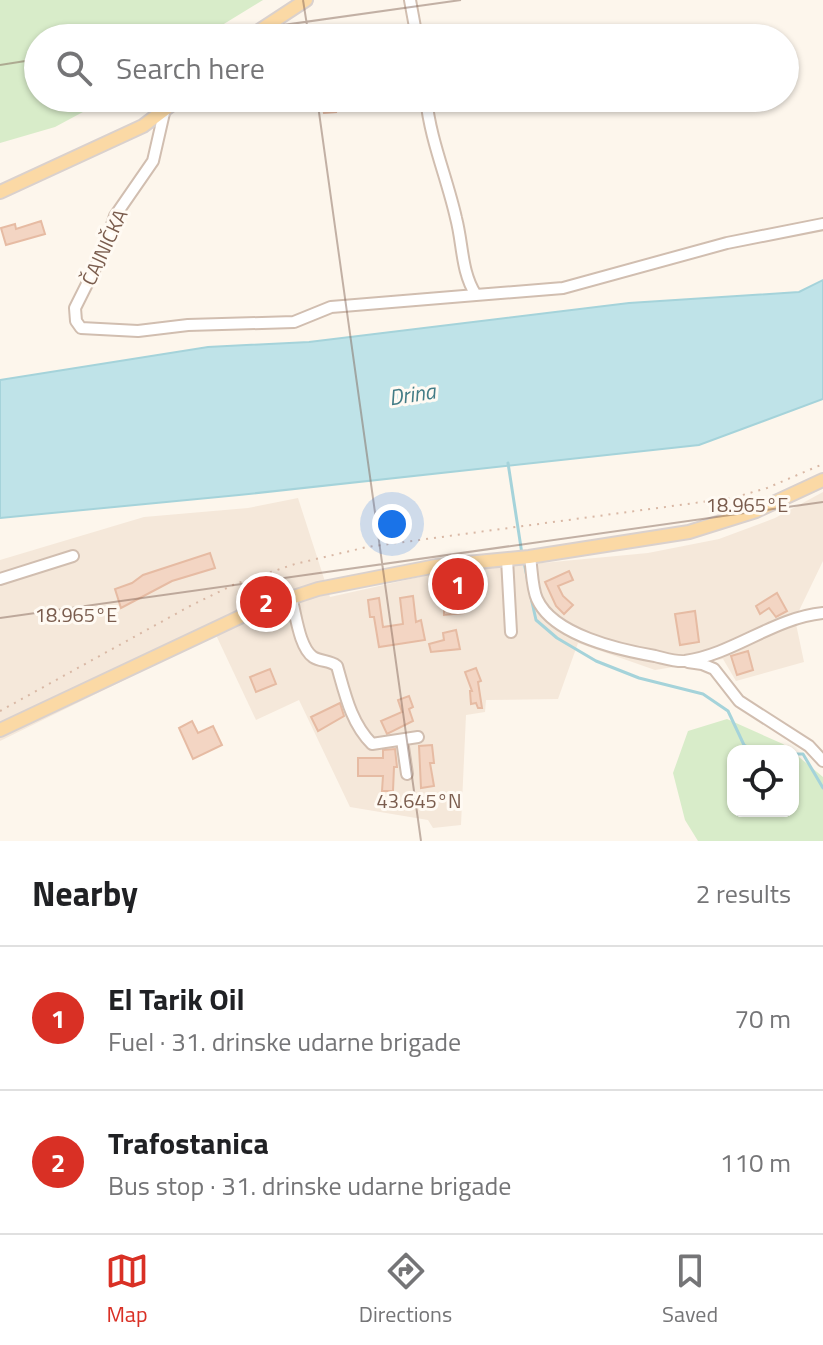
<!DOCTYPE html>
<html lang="en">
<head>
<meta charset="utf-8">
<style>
  body { margin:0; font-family:"Titillium Web",sans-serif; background:#f6f6f6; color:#202124 }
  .controls { position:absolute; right:24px; bottom:24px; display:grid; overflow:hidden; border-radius:16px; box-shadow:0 2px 6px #0004 }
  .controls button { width:72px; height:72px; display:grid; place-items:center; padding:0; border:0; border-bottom:2px solid #e0e0e0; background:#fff; color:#202124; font:40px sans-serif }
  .you { position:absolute; left:392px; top:524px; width:28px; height:28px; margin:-20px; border:6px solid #fff; border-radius:50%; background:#1a73e8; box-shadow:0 0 0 12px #1a73e833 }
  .badge { display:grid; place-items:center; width:52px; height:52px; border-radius:50%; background:#d93025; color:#fff; font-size:26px; font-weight:700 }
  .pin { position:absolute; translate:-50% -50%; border:4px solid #fff; box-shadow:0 2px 8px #0006 }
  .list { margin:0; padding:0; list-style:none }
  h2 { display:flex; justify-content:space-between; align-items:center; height:104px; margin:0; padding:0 32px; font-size:34px }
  h2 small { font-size:26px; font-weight:400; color:#757577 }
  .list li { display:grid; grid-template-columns:52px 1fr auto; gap:24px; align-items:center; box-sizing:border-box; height:144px; padding:0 32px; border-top:2px solid #e0e0e0 }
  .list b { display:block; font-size:30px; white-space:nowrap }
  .list p { margin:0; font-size:26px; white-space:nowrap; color:#757577 }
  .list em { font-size:26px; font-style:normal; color:#757577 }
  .icon { flex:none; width:44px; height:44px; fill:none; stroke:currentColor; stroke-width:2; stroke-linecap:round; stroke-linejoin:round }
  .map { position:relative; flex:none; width:823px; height:841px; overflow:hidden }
  .search { position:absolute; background:#fff; box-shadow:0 2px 6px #0004; left:24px; right:24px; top:24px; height:88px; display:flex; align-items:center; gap:20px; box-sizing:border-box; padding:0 28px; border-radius:44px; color:#757577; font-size:30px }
  .sheet { height:392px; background:#fff }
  nav { display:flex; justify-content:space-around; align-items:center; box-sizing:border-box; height:112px; border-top:2px solid #e0e0e0; background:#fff; font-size:22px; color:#757577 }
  nav a { display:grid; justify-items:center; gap:4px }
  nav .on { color:#d93025 }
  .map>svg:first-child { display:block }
  .residential { fill:#f5e8da }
  .green { fill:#d8ecc9 }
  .water { fill:#bfe3e8; stroke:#a5d3da; stroke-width:2 }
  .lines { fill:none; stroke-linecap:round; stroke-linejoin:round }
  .stream { stroke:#a5d3da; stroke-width:3 }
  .building { fill:#f3d5c3; stroke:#e6bba3; stroke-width:2 }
  .minor-casing { stroke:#d1beb0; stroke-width:14 }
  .major-casing { stroke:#dad1cd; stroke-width:16 }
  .path { stroke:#d9b8a5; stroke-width:2; stroke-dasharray:2 6; stroke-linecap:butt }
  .minor { stroke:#fff; stroke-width:10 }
  .major { stroke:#fbd9a5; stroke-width:12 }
  .ticks { fill:none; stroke:#7a5c4d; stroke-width:2; stroke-opacity:0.45 }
  .labels { text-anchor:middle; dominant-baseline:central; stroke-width:6; stroke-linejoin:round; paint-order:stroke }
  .street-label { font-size:20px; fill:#7a5c4d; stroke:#fffaf3 }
  .water-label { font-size:22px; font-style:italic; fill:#437c86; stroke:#fffaf3 }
  .ticks-label { font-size:20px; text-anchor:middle; fill:#7a5c4d; stroke:#fffaf3; stroke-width:6; stroke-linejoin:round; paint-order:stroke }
</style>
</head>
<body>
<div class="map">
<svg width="823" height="841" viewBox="0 0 823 841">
  <rect width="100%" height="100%" fill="#fdf6ec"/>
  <!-- residential -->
  <path class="residential" d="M823,492V561L795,619L804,662L736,681L723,659L655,670L578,643L558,699L486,700L485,712L466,715L461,825L433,828L428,820L350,807L299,700L256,720L216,635L0,741V560L144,517L248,508L298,498L330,597L437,573L648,553L719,539L775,518Z"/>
  <!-- green -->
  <path class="green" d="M0,0H263L201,38H38V98H109L55,127L0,143Z
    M727,719L783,744L792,751H733V811H793V752L823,777V841H698L685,820L673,773L688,731Z"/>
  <!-- water -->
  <path class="water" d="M823,280V399L699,445L239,495L0,518V380L208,347L309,342L629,303L799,292Z"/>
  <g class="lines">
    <!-- stream -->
    <path class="stream" d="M508,463L522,554
      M524,562L528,582
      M530,593L536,620L557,638L596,661L639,678L703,694L728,711L744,745L754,751
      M793,754H803L823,788"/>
  </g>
  <!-- building -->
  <path class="building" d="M296,98H311V102L334,99L336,112L324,113L323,107L297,109Z
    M41,221L45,234L6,245L1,228L15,224L16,229Z
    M210,553L215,568L172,581L121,608L115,589L132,583L143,575Z
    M569,571L573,580L558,586L563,596L573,605L564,614L556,606L545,582Z
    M471,572L473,596L464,613L444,615V574Z
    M777,593L787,611L776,617L769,608L760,614L756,606Z
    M413,596L416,622L421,620L425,640L379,647L374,617H370L368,600L379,598L383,627L403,624L400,598Z
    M695,611L699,642L680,645L675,614Z
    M456,630L460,649L431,652L429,644L444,640L443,633Z
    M748,651L753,670L737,675L731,656Z
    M476,668L481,681L478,682L482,708H478L476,703L471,704L470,691H472L465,672Z
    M270,669L276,684L256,692L250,677Z
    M409,696L413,707L409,709L413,721L387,734L381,721L402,712L398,700Z
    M340,703L344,716L318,731L311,717Z
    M192,721L198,733L213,726L222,745L193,759L179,728Z
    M432,745L434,763H430L434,786L421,788L419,746Z
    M395,749L397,767H394L393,791H382L383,776H358V758H383V750Z"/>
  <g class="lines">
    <!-- minor casing -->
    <g class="minor-casing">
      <path id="minor" d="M410,0L417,38
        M426,98C430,139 447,178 456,218C463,244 461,272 476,295L563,288L727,243L823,224
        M164,113L153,161L115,216L102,254L75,308L76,321L81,328L138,331L188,325L294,322L331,307L476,295
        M530,557C532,570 532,588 537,599C553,635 620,650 655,656C664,658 675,662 685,661C734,654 773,618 823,613
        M507,559L511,632
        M0,579L73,556
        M291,597C296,614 299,647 313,657C321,662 329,660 337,666C345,694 351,723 372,744L418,737
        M688,662L702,664L714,669L739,701L809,746L823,761
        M402,740L407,774"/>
    </g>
    <!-- major casing -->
    <g class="major-casing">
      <path id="major" d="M248,38L306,0
        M0,192L143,126L180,98
        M0,730L257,609L318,589L436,566L529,557L689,532L756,511L823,480"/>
    </g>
    <!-- path -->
    <path class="path" d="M0,711L190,606L235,584L295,564L367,547L732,498L767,488L823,464"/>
    <!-- minor -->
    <use href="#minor" class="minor"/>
    <!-- major -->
    <use href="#major" class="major"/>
  </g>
  <!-- ticks -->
  <path class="ticks" d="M303,0L309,38M191,38L461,0M0,65L38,59M317,98L421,841M0,618L823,502"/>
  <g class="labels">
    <!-- street labels -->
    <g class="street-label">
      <text transform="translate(104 247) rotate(-65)">ČAJNIČKA</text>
    </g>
    <!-- water labels -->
    <g class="water-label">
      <text transform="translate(412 394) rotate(-9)">Drina</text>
    </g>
  </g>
  <g class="ticks-label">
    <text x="747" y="512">18.965°E</text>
    <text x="76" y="622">18.965°E</text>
    <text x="419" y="808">43.645°N</text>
  </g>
</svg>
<div class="controls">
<button><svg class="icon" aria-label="locate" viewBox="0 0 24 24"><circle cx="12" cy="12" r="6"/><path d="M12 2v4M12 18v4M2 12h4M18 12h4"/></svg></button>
</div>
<div class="you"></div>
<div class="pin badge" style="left:458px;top:584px">1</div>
<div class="pin badge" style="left:266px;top:602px">2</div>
<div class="search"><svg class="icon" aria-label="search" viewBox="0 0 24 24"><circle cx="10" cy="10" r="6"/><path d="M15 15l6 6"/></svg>Search here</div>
</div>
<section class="sheet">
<h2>Nearby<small>2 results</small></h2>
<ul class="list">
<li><span class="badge">1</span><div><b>El Tarik Oil</b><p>Fuel · 31. drinske udarne brigade</p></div><em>70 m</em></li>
<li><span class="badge">2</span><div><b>Trafostanica</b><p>Bus stop · 31. drinske udarne brigade</p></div><em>110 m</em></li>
</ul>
</section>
<nav>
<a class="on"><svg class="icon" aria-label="map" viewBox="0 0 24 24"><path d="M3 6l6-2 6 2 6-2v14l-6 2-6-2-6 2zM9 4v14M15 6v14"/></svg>Map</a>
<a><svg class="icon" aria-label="directions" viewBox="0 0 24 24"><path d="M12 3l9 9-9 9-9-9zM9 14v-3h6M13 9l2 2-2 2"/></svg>Directions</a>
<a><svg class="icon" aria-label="saved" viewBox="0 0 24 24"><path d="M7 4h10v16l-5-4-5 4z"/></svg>Saved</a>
</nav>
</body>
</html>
